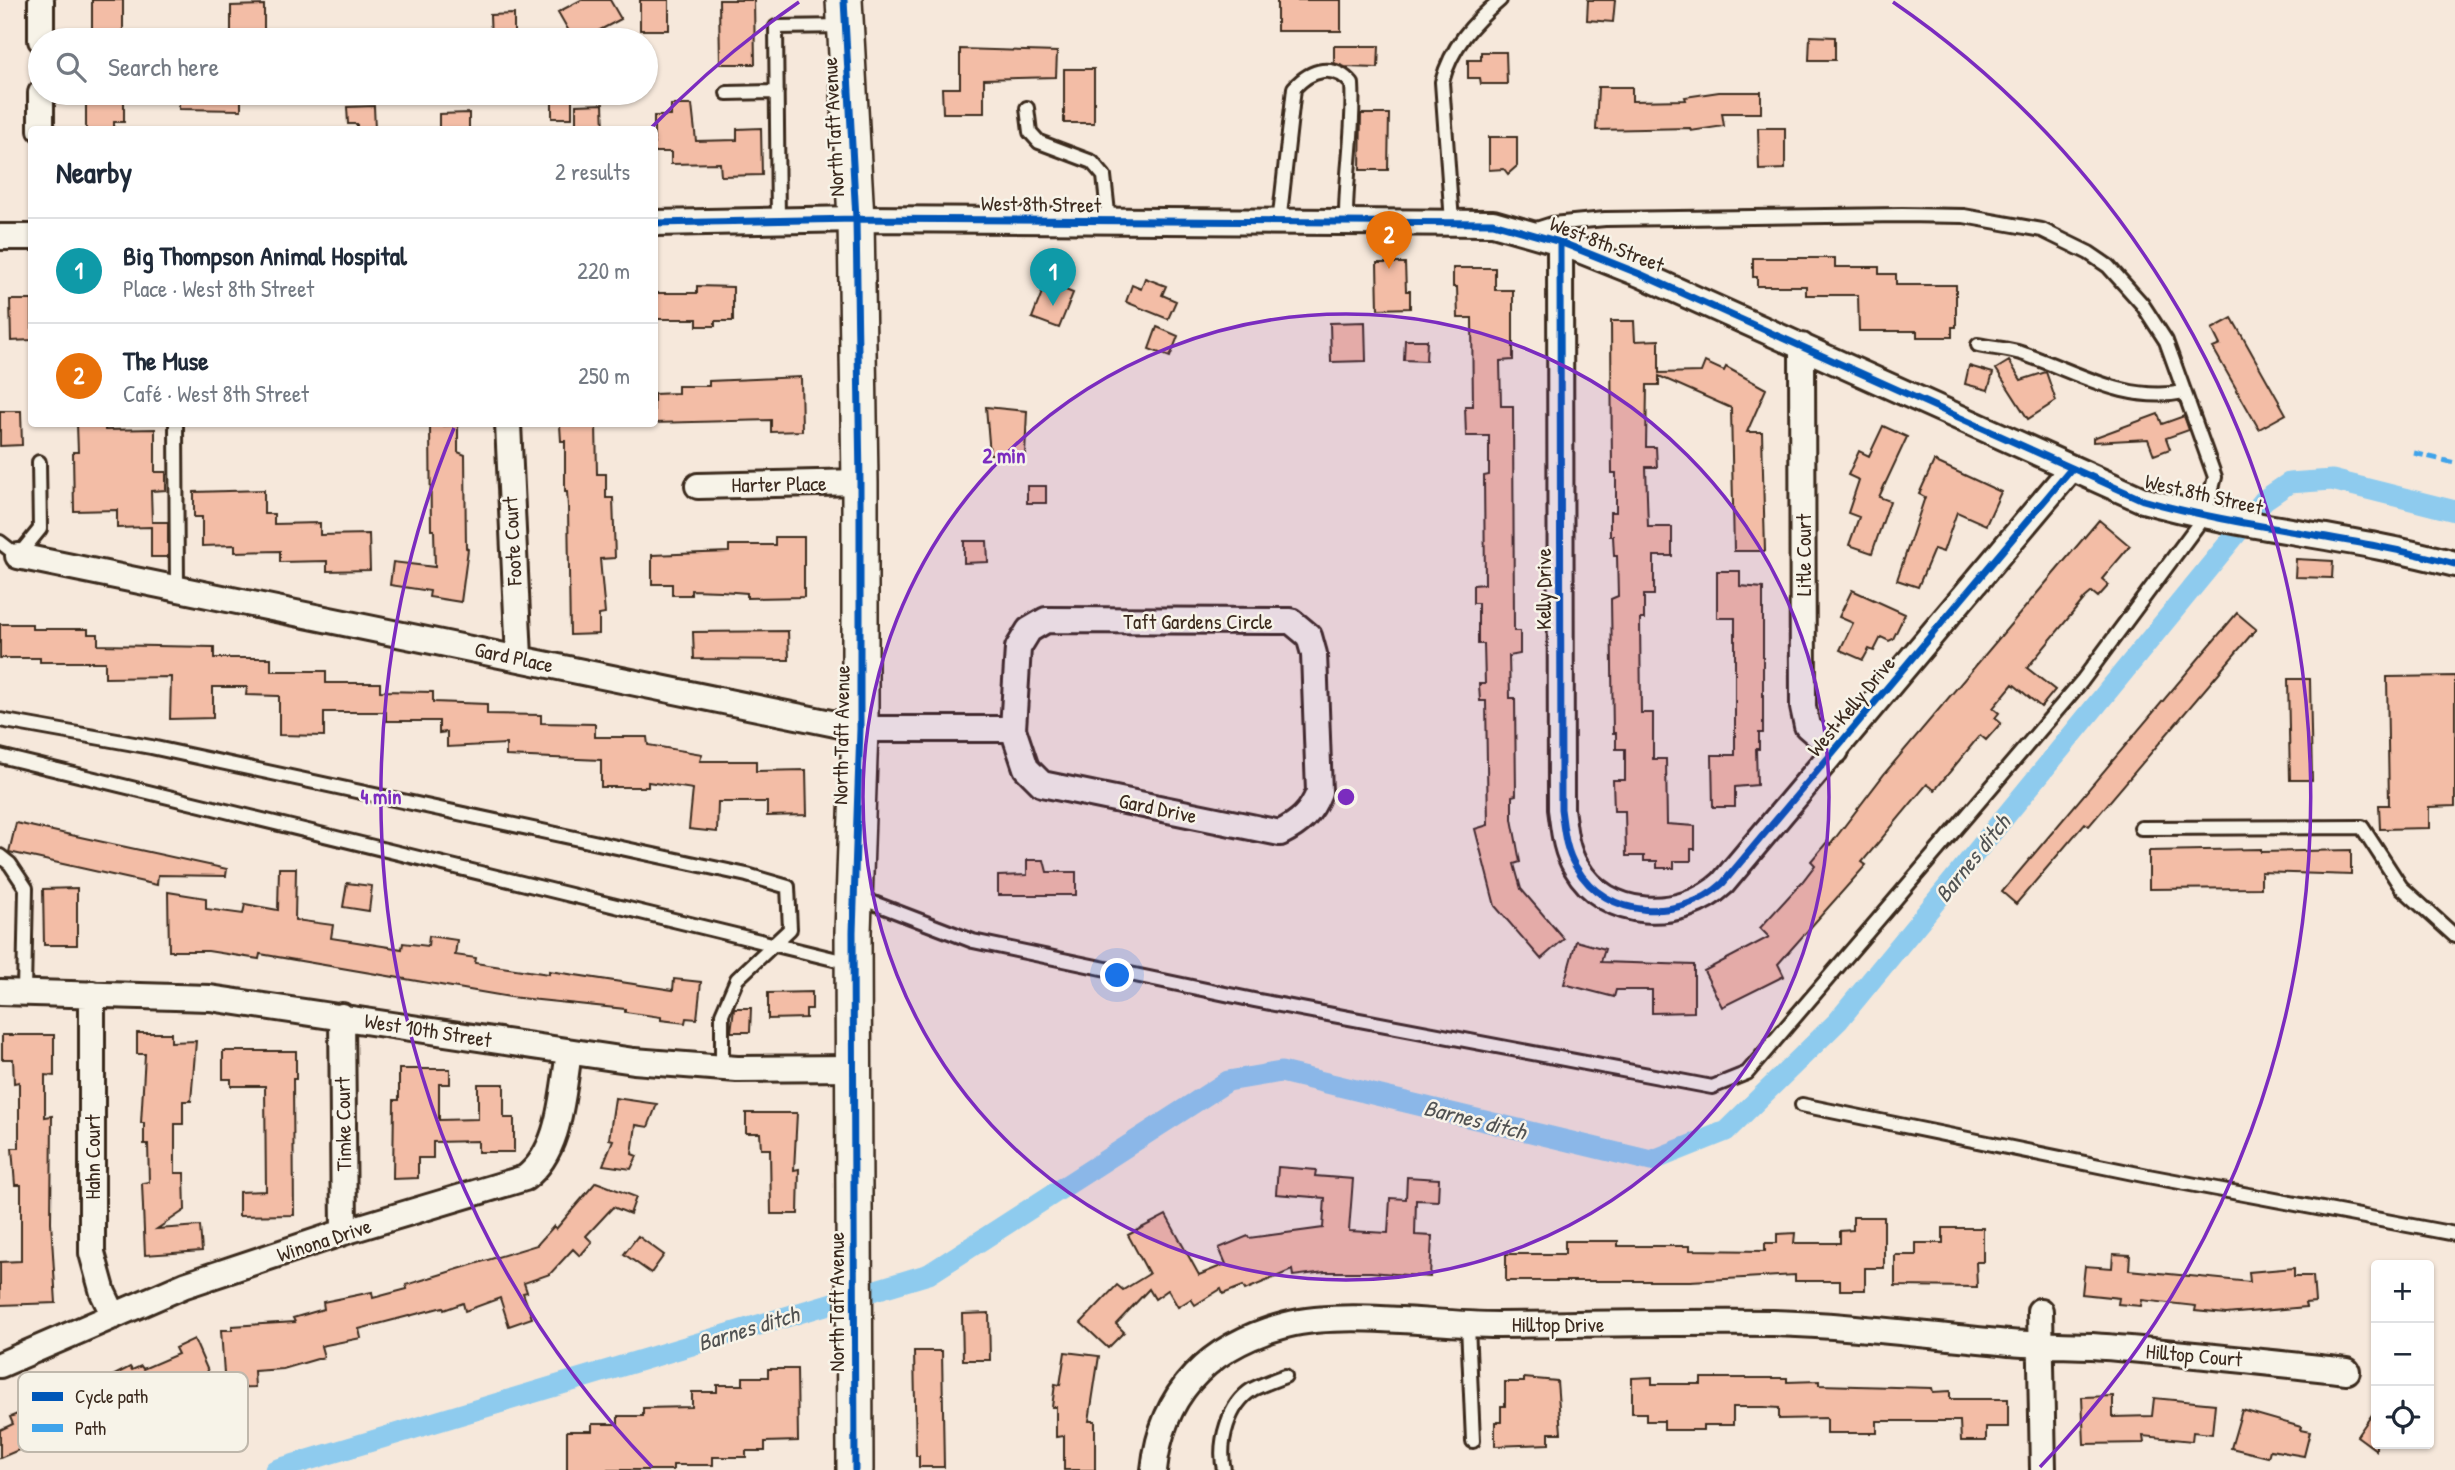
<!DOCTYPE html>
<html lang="en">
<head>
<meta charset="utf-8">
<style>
  body { margin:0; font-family:"Patrick Hand",sans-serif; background:#f2f2f3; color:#1f2937 }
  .controls { position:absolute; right:21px; bottom:21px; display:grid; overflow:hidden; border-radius:7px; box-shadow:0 2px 5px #0004 }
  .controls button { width:63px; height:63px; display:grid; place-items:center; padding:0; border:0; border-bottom:2px solid #e0e1e3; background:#fff; color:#1f2937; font:35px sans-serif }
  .you { position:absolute; left:1118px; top:976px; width:24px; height:24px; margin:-18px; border:5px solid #fff; border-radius:50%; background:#1a73e8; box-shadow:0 0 0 10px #1a73e833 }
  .badge { display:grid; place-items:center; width:46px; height:46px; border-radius:50%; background:#2563eb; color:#fff; font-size:23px; font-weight:700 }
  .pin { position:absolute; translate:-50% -58px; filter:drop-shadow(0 2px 4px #0008) }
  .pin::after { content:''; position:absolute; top:37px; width:24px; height:21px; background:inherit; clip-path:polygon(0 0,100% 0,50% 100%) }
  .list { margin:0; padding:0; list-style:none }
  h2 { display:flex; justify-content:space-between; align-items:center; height:91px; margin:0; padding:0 28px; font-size:30px }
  h2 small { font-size:23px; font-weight:400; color:#747a83 }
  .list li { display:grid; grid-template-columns:46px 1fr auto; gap:21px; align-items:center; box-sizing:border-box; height:105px; padding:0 28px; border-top:2px solid #e0e1e3 }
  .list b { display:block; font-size:26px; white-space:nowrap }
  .list p { margin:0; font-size:23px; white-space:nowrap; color:#747a83 }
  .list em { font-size:23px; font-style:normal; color:#747a83 }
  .icon { flex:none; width:38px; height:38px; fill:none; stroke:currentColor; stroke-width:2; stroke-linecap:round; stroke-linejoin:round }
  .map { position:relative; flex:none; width:2455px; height:1470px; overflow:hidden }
  .search { position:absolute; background:#fff; box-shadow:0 2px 5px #0004; left:28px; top:28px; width:630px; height:77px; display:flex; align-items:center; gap:18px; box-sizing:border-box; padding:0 24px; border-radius:38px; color:#747a83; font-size:26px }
  .panel { position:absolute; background:#fff; box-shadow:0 2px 5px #0004; left:28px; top:126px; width:630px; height:301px; border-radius:7px }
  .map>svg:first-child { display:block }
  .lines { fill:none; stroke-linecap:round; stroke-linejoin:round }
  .canal { stroke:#8ecbee; stroke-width:21 }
  .building { fill:#f3bda6; stroke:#3b2a1e; stroke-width:2 }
  .service-casing { stroke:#3b2a1e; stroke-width:18 }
  .minor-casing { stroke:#3b2a1e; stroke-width:30 }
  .secondary-casing { stroke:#3b2a1e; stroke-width:40 }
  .service { stroke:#f7f3e8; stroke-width:12 }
  .minor { stroke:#f7f3e8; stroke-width:24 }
  .secondary { stroke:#f7f3e8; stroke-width:35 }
  .quiet { stroke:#3fa3ea; stroke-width:5; stroke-dasharray:10 5; stroke-linecap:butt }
  .cycleway-casing { stroke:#f7f3e8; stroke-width:11 }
  .cycleway { stroke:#0057b8; stroke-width:7 }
  .ring { fill:none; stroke:#7b2cbf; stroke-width:3.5 }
  .labels { text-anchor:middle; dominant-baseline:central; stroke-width:5; stroke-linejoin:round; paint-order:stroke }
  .street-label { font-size:21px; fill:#3b2a1e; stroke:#f7f3e8 }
  .water-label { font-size:23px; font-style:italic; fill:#505252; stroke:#f7f3e8 }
  .key { fill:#f7f3e8; stroke:#bfb7ab; stroke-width:2 }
  .key-label { font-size:19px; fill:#3b2a1e }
  .centre { fill:#7b2cbf; stroke:#f7f3e8; stroke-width:3.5 }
  .ring-label { font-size:21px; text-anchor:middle; font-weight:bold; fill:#7b2cbf; stroke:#f7f3e8; stroke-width:5; stroke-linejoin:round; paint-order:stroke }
</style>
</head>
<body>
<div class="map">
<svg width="2455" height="1470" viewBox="0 0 2455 1470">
  <rect width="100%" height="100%" fill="#f6e8db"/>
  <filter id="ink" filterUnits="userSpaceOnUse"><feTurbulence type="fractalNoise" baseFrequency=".0143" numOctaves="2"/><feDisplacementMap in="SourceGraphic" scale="14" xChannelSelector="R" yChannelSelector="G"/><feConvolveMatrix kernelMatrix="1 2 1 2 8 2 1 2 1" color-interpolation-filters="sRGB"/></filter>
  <g filter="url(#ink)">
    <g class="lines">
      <!-- canal -->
      <path class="canal" d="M275,1470L929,1274L1228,1081L1281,1072L1651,1161L1726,1131L1838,1021L2264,500L2289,483L2332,480L2455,511"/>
    </g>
    <!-- building -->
    <path class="building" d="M92,0H123V40H92Z
      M581,0H610L621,19L581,40H574L558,12Z
      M640,0H669V30H640Z
      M719,0H754L755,64H720Z
      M1277,0H1341V31H1277Z
      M1588,0H1615L1613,22L1587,20Z
      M264,5V37H231V6Z
      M514,14V40H491L490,15Z
      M1810,36L1835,37V60H1809Z
      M1334,46H1379L1378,68L1345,67L1334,63Z
      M960,49L1057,52L1056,77L984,79V113H943L942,88H960Z
      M1481,52H1506L1507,84H1481L1480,78H1468V60H1481Z
      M1064,69H1094V123H1064Z
      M1598,87H1632V101L1686,100L1685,97L1719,92H1761V113H1722L1724,126L1691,131L1690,128L1596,130Z
      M86,93H124V122H114V130H86Z
      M179,93H241V110L179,109Z
      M552,98H572V118H552Z
      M603,104L604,130H576V105Z
      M671,105H692L696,141L737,140V129L761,128L762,175L721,176L720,163L671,164V152H654V116H671Z
      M374,106L375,130H357V124H348L347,107Z
      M469,113V130H439V114Z
      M1361,114H1389L1388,170H1360Z
      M1758,128H1785V169L1759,170Z
      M1489,137H1517V166L1508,174L1504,169L1489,170Z
      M1753,258H1835V267H1879V274H1896V285H1956V327H1952V337H1917V331H1859L1858,295H1806V286H1757V277H1753Z
      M1377,263H1405L1406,291H1410V308L1378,309Z
      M1453,268H1495V290H1513V360L1500,361L1501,406H1513L1514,631H1520V654L1509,656L1510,698H1515L1516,795L1512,796V819L1520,862L1514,864L1521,889L1564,939L1541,959L1495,906L1475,829L1488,825L1486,701H1480L1479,684H1485L1484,644H1478V603H1473V585L1485,584L1484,476L1489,475V436H1466L1465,406H1473L1472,318H1458L1457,287H1453Z
      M1145,278L1166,286L1162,295L1176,301L1168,319L1126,302L1132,285L1141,289Z
      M1046,282L1073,293L1059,328L1032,318Z
      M697,286L733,287V321H715V326H697V319H657L656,293H697Z
      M10,300H32V340L11,341Z
      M2232,318L2286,414L2259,429L2213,348L2220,345L2212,329Z
      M1611,321H1634L1635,341L1659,340V373L1701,372L1705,362L1724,371L1726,367L1766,389L1747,432H1762L1765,551H1734L1731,408L1659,376V385H1647L1646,447H1656L1657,467H1646L1648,527H1672V556H1654V595H1644V619H1640L1641,713H1653V759H1666L1667,824L1695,826V849H1691V861H1674V868H1657V861H1644V856H1626L1625,811H1614L1613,780H1625V749H1616V733H1613L1611,599L1618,596L1617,556H1614L1613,536H1610V512H1616V473H1612Z
      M1365,322L1366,361L1331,362L1330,323Z
      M1157,327L1178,336L1170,357L1149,349Z
      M1405,340H1427L1426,361L1404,360Z
      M2009,361L2021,380L2046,372L2056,401L2028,419L1996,369Z
      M1969,366L1993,373L1988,390L1965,384Z
      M801,377L802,431L771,432V420L654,423V394L678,393V386H709V381Z
      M986,407L1027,411L1025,454H990Z
      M0,411H21L22,445L0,446Z
      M2158,414L2162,424L2184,416L2189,430L2166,438L2170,449L2154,455L2148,439L2093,442V438Z
      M77,424H105V430L155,429V472H166V490L151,491L152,522H168V557H151V527L117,528V510L74,511L73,452H78Z
      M565,424H596L597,474H606V498H613L615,558L600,559L605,614L599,615V634L570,635L568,507L567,492H565V441H561L560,425Z
      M458,425V452L465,455L466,548L468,549L461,602L429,597L430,591L390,585L393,562L435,567L434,530H431L430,426Z
      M1883,426L1907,437L1879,497L1890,501L1872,553L1849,545L1859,517L1848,513L1859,480L1848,475L1859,451L1869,456Z
      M1934,461L2001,492L1986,525L1957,512L1943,552L1934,549L1918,587L1897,580L1925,497L1919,494Z
      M1027,486H1046V503H1027Z
      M264,490V514H274V524L320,523V535L369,534L370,570L327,571V561L280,562V551L235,552V545L202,546V517H194V492Z
      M2099,520L2130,546L2102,579L2109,585L2098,597L2092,592L2085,598L2027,668L2055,690L2041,707L2013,684L1993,708L1999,713L1995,718L2001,723L1986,740L1980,735L1935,790L1927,784L1862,862L1866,865L1778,964L1784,976L1722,1007L1704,971L1769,937L1760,928L1802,882L1815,865L1811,861L1827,842L1830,845L1885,773Z
      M775,537H804V597L747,598V593L721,591L691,590V595H672V584H652V555L729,552V545H775Z
      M964,541H987L988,562L964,563Z
      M2296,559L2333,561L2332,578L2295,577Z
      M1717,571H1740V586L1763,588V733H1759V749H1756L1757,785L1735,787V807H1713L1712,755H1735V618H1717Z
      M1852,590L1905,614L1893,639L1889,641L1881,637L1874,651L1869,649L1863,660L1840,650L1853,623L1839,617Z
      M2237,613L2256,629L2089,826L2085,823L2016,904L2002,892Z
      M0,624H32V629H88V634H98V645L214,647V658H271V671H326V683H380V691L433,692V702L487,704V714L541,715V723L595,724V737H647L648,745L702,754L700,761H756V771L806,770L807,815L767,816V802H718L717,832L689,829L693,789L648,782V787H601V760L506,756V744L447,747V732L439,733V721H386V712H324V736L279,735V696L246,695L247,687H213V718L170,719L171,677L105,678V662H40V658H0Z
      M788,631L789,660L694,659L693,632Z
      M2455,676V806L2429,807V828L2380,829L2379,805H2389L2387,677Z
      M2288,679H2310L2312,780H2290Z
      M16,823L227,869L226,876L158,875L157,885L9,852Z
      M2261,849V852L2351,850V875L2261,872V888L2149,889V851Z
      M1027,860H1044L1047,872H1076V895H998V876L1027,875Z
      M279,868H296L295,920L333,925L331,938L402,949L403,943L428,946L429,936L457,940L455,955L476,958L475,963L549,974V971L673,990L674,979L701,982L697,1019L686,1018L685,1023L661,1020V1017L625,1012V1009L510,997L260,954L259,959L208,951H169L168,892L206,898V909L243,914L245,904L278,910Z
      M347,883L372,886L369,911L343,907Z
      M77,888V945H44L43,889Z
      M1576,941L1605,949L1601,962L1694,965V1012L1652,1013V990H1616L1614,997L1564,984Z
      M812,992V1009H806V1018L768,1019V993Z
      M734,1008H751L750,1032H731Z
      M137,1033H171V1042L196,1041L191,1101H183V1124H175V1173H184L185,1210L157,1229L200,1226L202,1251L145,1255L142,1183L149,1182L148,1144H144V1123H141L145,1054H137Z
      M2,1035H54V1076L45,1075V1117L52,1116L51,1222L56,1303L0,1305V1262L21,1261V1185H15L12,1148H19V1082L14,1083L13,1059H2Z
      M223,1051H296V1079H293L294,1215L239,1216V1192L266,1191L265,1086H231V1079H223Z
      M399,1069H450V1084H439V1120L478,1119V1084H504V1118H514V1152H478V1141L433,1142V1158H418V1178L393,1179L394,1100H399Z
      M615,1098L657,1104L648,1127L636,1125L632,1154L637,1156L631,1169L603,1165L613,1140L609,1139Z
      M746,1113H797L794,1170L799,1169L798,1214H771L770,1149H761L760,1133H746Z
      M1278,1167L1316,1170L1315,1176L1353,1179L1349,1231L1388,1233L1390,1198L1406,1199L1407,1177L1439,1179L1438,1201L1416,1200L1415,1235L1432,1236L1430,1277L1371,1272H1325L1293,1276L1292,1270L1245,1290L1243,1286L1223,1294L1221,1289L1195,1305L1191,1299L1178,1307L1168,1290L1155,1299L1149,1289L1116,1324L1124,1332L1108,1348L1081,1323L1117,1285L1123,1290L1149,1274L1128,1235L1166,1215L1199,1275L1226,1264L1219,1248L1248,1236L1249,1238L1323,1228L1325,1198L1276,1194Z
      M596,1182L636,1197L630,1214L613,1207L586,1236L592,1242L580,1256L573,1249L550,1274L524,1283L527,1292L523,1293L532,1318L509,1326L500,1298L465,1311L463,1303L444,1310L443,1307L359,1329L361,1338L321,1346L324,1357L283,1369L254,1371L255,1387L225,1388L221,1330H232V1326L295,1322L293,1318L324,1309L323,1302L372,1292L373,1298L407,1289L406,1285L537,1245L554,1226L556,1229Z
      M1853,1217H1884V1268H1865V1290H1840V1281H1795V1275L1690,1281H1506V1254H1565V1241H1618V1246H1690V1250L1765,1251V1243H1777V1234L1795,1233L1794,1243H1840V1231L1853,1230Z
      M1943,1228H1983V1262H1976L1977,1287L1895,1286V1255H1916V1243H1943Z
      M638,1236L664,1255L651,1273L624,1254Z
      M2113,1254L2130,1255L2129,1270L2250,1282L2249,1272L2294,1268V1276H2313L2315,1302L2305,1303L2306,1307L2226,1314L2195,1311L2196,1306L2142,1300L2141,1306L2118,1304L2119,1298L2082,1294L2085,1266L2112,1268Z
      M989,1313L990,1360H963L962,1314Z
      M194,1339L211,1378L185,1388L181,1382L161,1389L0,1458V1430L13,1424L10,1417L76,1390L77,1394L130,1367L132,1370L141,1366L143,1369L178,1354L175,1348Z
      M914,1351H942L944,1467H919V1456H916Z
      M1065,1352L1099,1356L1089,1421H1095V1470H1064V1436L1056,1437V1407H1052L1055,1384L1060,1385Z
      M768,1369H797L798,1441L765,1442V1451H746V1457H713V1465H673V1470H567V1431H592V1424H618V1416H643V1408L692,1407V1392H717V1385H743V1377H768Z
      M1652,1377V1384H1701V1378H1787V1382L1819,1381V1385L1932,1388L1933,1392L1950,1391V1399H2008V1427H1986V1441H1961L1960,1421H1877V1433H1827V1418L1779,1419V1408L1764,1407H1733V1425H1703V1430H1664V1421H1646V1413H1632V1378Z
      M1524,1378L1557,1381L1561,1433H1549V1444L1495,1446V1422H1501V1406H1505V1382H1524Z
      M2113,1396V1417L2152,1416L2154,1398L2215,1404L2212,1434L2193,1432L2192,1441L2143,1436L2144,1443L2084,1444L2082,1397Z
      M2376,1409V1450L2357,1436Z
      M2242,1410L2301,1427L2300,1430L2310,1432L2304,1456L2270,1450L2268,1457L2231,1448Z"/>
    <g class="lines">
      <!-- service casing -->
      <g class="service-casing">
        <path id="service" d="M727,93L777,92
          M1027,108L1030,132L1039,142L1092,162L1104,176L1109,222
          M778,221L776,27L845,26
          M1452,222L1442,82C1451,47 1473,23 1500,0
          M1279,224L1294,88C1311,69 1334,63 1352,84C1355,131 1345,176 1346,223
          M1978,345C1992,348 2008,349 2021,353C2076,371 2125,404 2184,392
          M176,424L177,588
          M0,542L18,556L40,529L39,462
          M0,720L151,747L747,875L788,887L790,929L737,979L722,1014V1068
          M0,756L850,963
          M2141,828L2362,827L2401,887L2455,936
          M0,856L10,864L26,888L24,992
          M858,897L973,941L1254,1000L1712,1087L1747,1073L2082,681L2205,515L2215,477L2166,341L2142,304L2108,266L2089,253L2042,230L1964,216L1902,215L1605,219L1552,224L1533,230
          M1802,1105L2148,1176L2455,1234
          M1468,1325L1473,1441
          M1224,1470C1218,1443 1228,1404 1253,1389C1263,1384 1274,1380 1285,1376"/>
      </g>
      <!-- minor casing -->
      <g class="minor-casing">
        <path id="minor" d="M41,0V40
          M41,93V130
          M654,223L856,219L1493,223L1560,242L1640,274L2143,500C2245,529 2352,536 2455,564
          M0,237H32
          M1560,242L1561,809C1564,830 1565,849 1576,867C1606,920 1681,922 1723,883L2071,469
          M1802,346L1803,707L1807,726L1836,751
          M508,424L519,657
          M698,486L860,482
          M18,556L860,729H1013
          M1046,620L1291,621L1309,636L1314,654L1319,792C1311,813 1300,823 1280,833L1042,784L1026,768L1013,729L1018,648L1029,630Z
          M0,992L210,998L634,1061L737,1069L855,1068
          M92,994V1253L103,1293L114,1316
          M342,1016L344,1232
          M2040,1311L2043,1470
          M0,1365L185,1285L344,1232L525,1178C561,1151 562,1094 569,1053
          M1154,1470C1162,1391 1210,1345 1286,1325C1345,1310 1434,1325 1497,1325C1589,1324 1681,1322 1773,1323C1851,1325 1931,1336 2009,1343C2037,1345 2064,1345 2092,1346C2177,1352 2262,1362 2347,1371"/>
      </g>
      <!-- secondary casing -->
      <g class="secondary-casing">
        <path id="secondary" d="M844,0L856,219L860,482V729L853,932L855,1470"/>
      </g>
      <!-- service -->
      <use href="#service" class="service"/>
      <!-- minor -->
      <use href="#minor" class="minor"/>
      <!-- secondary -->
      <use href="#secondary" class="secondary"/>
      <!-- quiet -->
      <path class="quiet" d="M2414,453L2455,463"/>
      <!-- cycleway casing -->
      <g class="cycleway-casing">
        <path id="cycleway" d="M844,0L856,219L860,482V729L853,932L855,1470
          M654,223L856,219L1493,223L1560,242L1640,274L2143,500C2245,529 2352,536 2455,564
          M1560,242L1561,809C1564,830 1565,849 1576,867C1606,920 1681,922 1723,883L2071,469"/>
      </g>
      <!-- cycleway -->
      <use href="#cycleway" class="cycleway"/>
    </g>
  </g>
  <!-- distance rings -->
  <circle cx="1346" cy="797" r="483" fill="#7b2cbf" fill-opacity=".12"/>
  <g class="ring">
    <circle cx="1346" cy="797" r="483"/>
    <path d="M652 1467A965 965 0 0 1 454 428M652 127A965 965 0 0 1 799 2M1893 2A965 965 0 0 1 2040 1467"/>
  </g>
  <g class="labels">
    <!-- street labels -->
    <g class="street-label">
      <text transform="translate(833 127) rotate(-93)">North Taft Avenue</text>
      <text transform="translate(1041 204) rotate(1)">West 8th Street</text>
      <text transform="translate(1607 244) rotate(21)">West 8th Street</text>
      <text transform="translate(779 484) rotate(-1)">Harter Place</text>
      <text transform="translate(2204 494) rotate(13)">West 8th Street</text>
      <text transform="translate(512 541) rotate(-93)">Foote Court</text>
      <text transform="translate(1803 555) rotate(-90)">Litle Court</text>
      <text transform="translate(1543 589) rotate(-90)">Kelly Drive</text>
      <text x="1198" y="621">Taft Gardens Circle</text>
      <text transform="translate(514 657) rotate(12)">Gard Place</text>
      <text transform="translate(1851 706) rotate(-50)">West Kelly Drive</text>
      <text transform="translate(841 735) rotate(-89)">North Taft Avenue</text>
      <text transform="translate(1158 808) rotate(12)">Gard Drive</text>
      <text transform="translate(428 1030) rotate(9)">West 10th Street</text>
      <text transform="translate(343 1124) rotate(-91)">Timke Court</text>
      <text transform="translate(92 1157) rotate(-90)">Hahn Court</text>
      <text transform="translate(324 1240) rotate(-18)">Winona Drive</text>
      <text transform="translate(836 1302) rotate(-90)">North Taft Avenue</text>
      <text x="1558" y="1324">Hilltop Drive</text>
      <text transform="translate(2194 1355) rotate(5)">Hilltop Court</text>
    </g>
    <!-- water labels -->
    <g class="water-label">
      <text transform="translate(1972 858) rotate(-51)">Barnes ditch</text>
      <text transform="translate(1475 1119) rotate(14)">Barnes ditch</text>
      <text transform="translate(748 1328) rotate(-17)">Barnes ditch</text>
    </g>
  </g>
  <!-- legend -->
  <rect x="18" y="1372" width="230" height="80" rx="10" class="key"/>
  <rect x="32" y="1392" width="31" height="9" fill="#0057b8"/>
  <rect x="32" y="1424" width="31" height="8" fill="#3fa3ea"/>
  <g class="key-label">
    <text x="75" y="1403">Cycle path</text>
    <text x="75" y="1435">Path</text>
  </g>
  <circle cx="1346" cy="797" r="10" class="centre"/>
  <g class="ring-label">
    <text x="1004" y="463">2 min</text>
    <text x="381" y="804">4 min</text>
  </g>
</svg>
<div class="controls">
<button>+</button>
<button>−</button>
<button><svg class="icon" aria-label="locate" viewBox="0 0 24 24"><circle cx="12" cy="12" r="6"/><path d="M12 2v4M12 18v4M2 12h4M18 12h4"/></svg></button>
</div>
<div class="you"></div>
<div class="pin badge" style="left:1053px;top:306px;background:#0f9aa8">1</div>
<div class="pin badge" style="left:1389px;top:269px;background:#e8710a">2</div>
<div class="search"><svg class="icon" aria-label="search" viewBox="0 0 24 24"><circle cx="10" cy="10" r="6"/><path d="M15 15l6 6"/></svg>Search here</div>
<section class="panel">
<h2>Nearby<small>2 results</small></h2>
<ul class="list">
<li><span class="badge" style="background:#0f9aa8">1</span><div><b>Big Thompson Animal Hospital</b><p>Place · West 8th Street</p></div><em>220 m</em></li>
<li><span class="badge" style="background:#e8710a">2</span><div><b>The Muse</b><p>Café · West 8th Street</p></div><em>250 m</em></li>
</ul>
</section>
</div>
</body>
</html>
